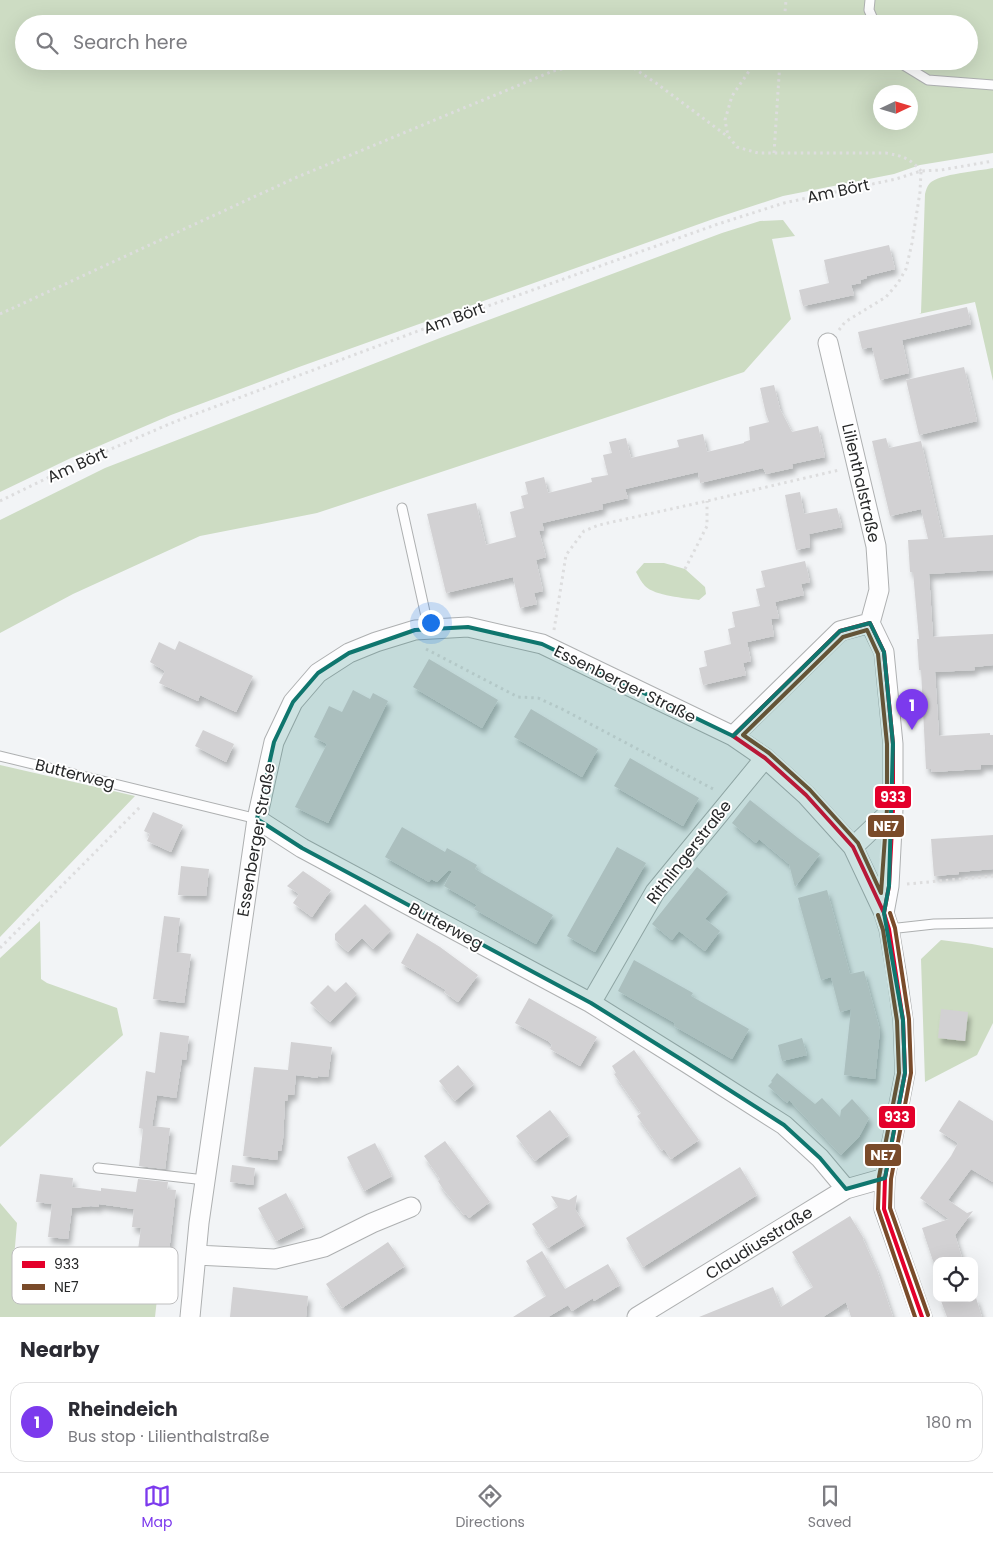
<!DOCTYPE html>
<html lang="en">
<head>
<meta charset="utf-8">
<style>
  body { margin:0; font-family:Poppins,sans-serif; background:#f2f2f3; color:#2b2b33 }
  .controls { position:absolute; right:15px; bottom:15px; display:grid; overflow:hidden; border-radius:10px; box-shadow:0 5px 20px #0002 }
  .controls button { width:45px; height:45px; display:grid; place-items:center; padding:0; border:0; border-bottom:1px solid #e1e1e2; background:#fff; color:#2b2b33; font:25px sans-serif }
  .compass { position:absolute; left:873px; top:85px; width:45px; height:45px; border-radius:50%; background:#fff; box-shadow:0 5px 20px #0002; rotate:86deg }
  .you { position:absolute; left:430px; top:622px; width:18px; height:18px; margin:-12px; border:4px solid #fff; border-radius:50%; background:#1a73e8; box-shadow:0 0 0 8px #1a73e833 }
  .badge { display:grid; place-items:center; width:32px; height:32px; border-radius:50%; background:#7c3aed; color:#fff; font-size:16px; font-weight:700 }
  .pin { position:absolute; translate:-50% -41px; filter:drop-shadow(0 1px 2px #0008) }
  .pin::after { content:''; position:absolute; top:26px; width:18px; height:15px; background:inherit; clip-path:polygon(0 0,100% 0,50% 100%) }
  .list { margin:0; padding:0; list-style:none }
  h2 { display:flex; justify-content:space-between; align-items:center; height:65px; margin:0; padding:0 20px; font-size:21px }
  h2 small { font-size:16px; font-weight:400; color:#7c7c81 }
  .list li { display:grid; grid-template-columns:32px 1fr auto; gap:15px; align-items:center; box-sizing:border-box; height:80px; margin:0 10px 10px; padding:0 10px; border:1px solid #e1e1e2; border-radius:15px }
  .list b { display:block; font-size:19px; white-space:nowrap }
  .list p { margin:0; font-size:16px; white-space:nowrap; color:#7c7c81 }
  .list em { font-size:16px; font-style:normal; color:#7c7c81 }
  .icon { flex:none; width:28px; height:28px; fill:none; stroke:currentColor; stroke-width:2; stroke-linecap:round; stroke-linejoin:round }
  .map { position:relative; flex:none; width:993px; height:1317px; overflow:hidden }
  .search { position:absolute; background:#fff; box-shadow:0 5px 20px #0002; left:15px; right:15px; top:15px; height:55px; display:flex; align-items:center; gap:12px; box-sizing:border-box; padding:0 18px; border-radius:28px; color:#7c7c81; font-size:19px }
  .sheet { height:155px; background:#fff }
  nav { display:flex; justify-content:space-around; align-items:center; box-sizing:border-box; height:70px; border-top:1px solid #e1e1e2; background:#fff; font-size:14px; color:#7c7c81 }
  nav a { display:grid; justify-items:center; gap:2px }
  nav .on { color:#7c3aed }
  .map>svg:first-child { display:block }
  .green { fill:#cddcc3; fill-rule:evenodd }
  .building { fill:#d2d1d3; filter:url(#shadow) }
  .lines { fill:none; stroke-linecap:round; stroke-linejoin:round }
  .service-casing { stroke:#aeb0b1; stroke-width:11 }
  .minor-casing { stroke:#aeb0b1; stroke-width:21 }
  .path { stroke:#ddddde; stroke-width:3; stroke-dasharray:2.5 4; stroke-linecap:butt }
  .service { stroke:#fdfdfe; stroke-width:9 }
  .minor { stroke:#fdfdfe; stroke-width:19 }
  .bus-1-casing { stroke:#fff; stroke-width:8 }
  .bus-2-casing { stroke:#fff; stroke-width:8 }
  .bus-1 { stroke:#e4002b; stroke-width:4 }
  .bus-2 { stroke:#7a4b2a; stroke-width:4 }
  .marked { fill:#0f766e; fill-opacity:0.2; stroke:#0f766e; stroke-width:4; stroke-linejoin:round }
  .labels { text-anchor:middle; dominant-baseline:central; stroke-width:4; stroke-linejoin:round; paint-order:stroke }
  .street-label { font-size:16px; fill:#272829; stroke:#fff }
  .key { fill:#fff; stroke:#bebebf; stroke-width:1 }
  .key-label { font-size:14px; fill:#272829 }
  .line-badge { stroke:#fff; stroke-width:2 }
  .badge-label { font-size:14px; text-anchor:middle; font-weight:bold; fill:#fff }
</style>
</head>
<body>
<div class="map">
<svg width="993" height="1317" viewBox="0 0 993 1317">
  <defs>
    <filter id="shadow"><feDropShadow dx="3" dy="5.5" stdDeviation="2.5" flood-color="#0004"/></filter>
  </defs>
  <rect width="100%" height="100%" fill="#f2f4f6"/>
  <!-- green -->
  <path class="green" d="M0,0H993V153L920,165L894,174L783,196L716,218L299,367L171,415L71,458L0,492ZM24,24H969V61H24ZM880,92H910V122H880Z
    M993,168V381L975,302L919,314L921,313L925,194C926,190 927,186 930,183C939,174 979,171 993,168Z
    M783,220L795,236L772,239L791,319L744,372L317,513L200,536L73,594L0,633V520L105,468L440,338L722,233L760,221Z
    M644,563H664L685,569L705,587L706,594L699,600C685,598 655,596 645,586C641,582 639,577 636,572Z
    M0,765L135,796L0,937Z
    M40,921L41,979L47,983L117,1008L123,1035L0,1147V958Z
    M941,940L972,944L993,948V1023L977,1055L925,1082L921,959Z
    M0,1203L17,1223L13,1270L158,1290L155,1317H0Z"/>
  <!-- building -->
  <path class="building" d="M889,245L895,269L867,276V278L860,280L861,283L851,285L854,295L803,306L799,290L829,283L824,260Z
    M967,307L971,324L902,340L909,373L880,380L872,347L862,349L858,332Z
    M964,367L977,421L919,435L906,380Z
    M774,385L780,409L792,432L818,426L825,457L792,464L793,468L766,474L763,468L700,483L698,472L625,489L628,498L602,504L603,509L542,523L544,530L539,531L546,557L536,560L543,591L534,593L537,604L520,608L513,577L446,593L427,514L476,503L486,545L516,537L510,512L524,508L521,496L528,494L525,482L544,477L548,493L592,482L591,478L608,475L603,455L612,453L609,442L626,438L631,458L679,447L677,440L703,434L707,452L744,443V442L750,440L749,427L769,422L766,414L760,388Z
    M886,438L889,448L921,441L943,538L993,535V570L929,574L933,637L993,634V665L974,667L975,670L935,672L939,736L990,733V735H993V765H981V769L932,772L931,769H926L921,670H919L917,639H919L913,572H910L908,540L928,539L921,509L890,516L872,441Z
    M800,492L804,514L837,508L842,527L809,534L810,547L796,550L785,495Z
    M805,561L810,582L801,584L804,595L775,602L779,618L771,619L774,636L747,642L751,661L743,663L746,675L703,685L699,668L707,666L704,651L731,644L728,629L735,627L732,612L760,606L756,589L765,587L761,571Z
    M179,641L253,676L236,712L200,695L198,701L159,683L165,671L150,662L159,642L175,650Z
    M429,659L498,700L482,728L413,687Z
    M353,690L370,699L373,693L388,701L328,823L295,807L327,744L314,737L329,706L342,712Z
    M531,709L598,749L582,777L514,737Z
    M203,730L234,744L226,762L195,746Z
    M630,758L699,798L683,826L614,786Z
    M750,800L798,838L820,854L795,887L789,864L759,839L756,843L732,823Z
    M153,812L183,825L171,852L147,841L150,834L144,831Z
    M402,827L445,852L447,848L477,865L475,869L553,915L536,944L474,909L477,905L444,886L452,871L449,870L437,882L431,879L429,882L385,857Z
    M993,835V869L959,872V874L934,876L931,839Z
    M617,847L646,863L595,952L567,936Z
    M181,866L209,869L206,896L178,895Z
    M697,867L728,892L705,919L720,931L705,951L679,931L672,940L652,924Z
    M303,871L331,890L312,917L293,903L299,894L287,886Z
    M827,890L850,974L864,971L880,1030L875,1079L844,1075L851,1009L840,1012L831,977L821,980L798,898Z
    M365,904L391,930L373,949L362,938L348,952L335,940V934Z
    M164,916L180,918L176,952L191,954L184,1003L153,999Z
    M417,933L440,947L478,975L458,1002L444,992L446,990L401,963Z
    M634,960L693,993L691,996L749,1029L732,1059L674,1026L675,1023L618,991Z
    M346,982L357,994L330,1022L310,1003L328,985L335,992Z
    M529,998L597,1037L580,1066L550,1049L552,1045L548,1041L515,1023Z
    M941,1009L968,1012L965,1041L938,1038Z
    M160,1032L189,1036L186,1060L182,1059L176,1098L157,1095L152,1126L170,1128L165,1169L139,1166L143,1129L139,1128L146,1071L155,1073Z
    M802,1038L807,1055L782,1061L778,1045Z
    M291,1042L332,1047L328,1077L318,1076V1078L296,1075L294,1095H288L287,1101H285L283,1139L281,1151H278L277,1160L243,1156L254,1067L288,1070Z
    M634,1050L699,1140L671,1159L664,1149L662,1151L637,1116L641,1113L614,1074L616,1073L612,1066Z
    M458,1065L474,1084L455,1101L439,1081Z
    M777,1073L815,1104L822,1098L840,1117L841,1110L852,1099L869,1118L859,1137L841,1155L789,1100L787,1103L768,1086L772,1082L771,1081Z
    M959,1100L993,1121V1182L971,1169L948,1200L967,1213L973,1211L955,1235L963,1261H933L922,1228L949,1219L920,1198L951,1156L958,1143L939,1131Z
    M550,1110L569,1135L535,1161L516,1136Z
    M445,1141L490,1202L469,1218L466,1214L464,1215L443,1189L438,1181L440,1179L424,1156Z
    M375,1143L392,1176L364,1191L347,1157Z
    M232,1165L255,1168L253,1185L230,1182Z
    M740,1167L757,1195L643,1267L626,1238Z
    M40,1174L73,1178L72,1187L101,1191V1188L136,1192L138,1179L168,1182L167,1189L176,1190L168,1261L137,1257L141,1228L132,1227L134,1209L99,1204V1207L91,1206L72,1208L68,1239L48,1237L52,1204L36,1202Z
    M286,1193L304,1227L276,1241L258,1208Z
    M577,1195L575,1209L585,1225L548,1248L532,1224L558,1207L551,1196L569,1200Z
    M850,1216L864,1239H863L877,1270L893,1317H851L846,1302L823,1317H699L773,1287L781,1307L813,1287L792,1252Z
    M388,1242L405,1266L342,1308L326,1284Z
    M542,1251L565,1289L608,1264L620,1285L594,1301L593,1298L572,1311L568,1305L548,1317H513L546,1296L526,1261Z
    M233,1287L308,1296L306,1317H230Z
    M940,1298H976L982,1317H947Z"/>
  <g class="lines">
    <!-- service casing -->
    <g class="service-casing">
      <path id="service" d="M870,0L869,10L875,24
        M897,61L928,80L993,85
        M402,508L429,630
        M0,756L257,819
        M889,929L934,924L993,923
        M98,1168L205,1180"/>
    </g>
    <!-- minor casing -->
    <g class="minor-casing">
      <path id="minor" d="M828,343L876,546L879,590L870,623L884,652L893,744V809L889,886L884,913
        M733,736L840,631L870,623
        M257,819L302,848L591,1003L687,1063L784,1125L820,1158L846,1189
        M853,847L893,809
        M591,1003L655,892L765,758
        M196,1255L275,1259L324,1247L372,1223L411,1207
        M190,1317L199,1223L257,819L274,742L293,702L318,673L349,653L376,642L415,630L468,627L542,644L733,736L765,758L806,795L853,847L884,913L889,929L897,977L903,1020L905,1073L885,1178L884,1209L922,1317
        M637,1317L846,1189L885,1178"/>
    </g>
    <!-- path -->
    <path class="path" d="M779,24L784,12
      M784,24L786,0
      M623,61L656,83L727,136
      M756,61L732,96L725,120L728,136L737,147L758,153H886C902,156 910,158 921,171
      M774,153L780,61
      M0,314L295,178L553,71L600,61
      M839,330L845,322L886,297L898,283L906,269L912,243L920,192L921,171
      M0,501L74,465L174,422L426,328L718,224L784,203L896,179L921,171L941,170L993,161
      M685,569L707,526V501
      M554,630L566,555L584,531L599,525L707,501L839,470
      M426,649L518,697L538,698L562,709L715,790
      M907,884L993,876
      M0,948L142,805"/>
    <!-- service -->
    <use href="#service" class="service"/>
    <!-- minor -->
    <use href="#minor" class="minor"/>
    <!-- bus-1 casing -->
    <g class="bus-1-casing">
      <path id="bus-1" d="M870,623L884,652L893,744V809L889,886L884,913L853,847L806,795L765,758L733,736L840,631Z
        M884,913L889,929L903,1020L905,1073L885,1178L884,1209L922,1317"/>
    </g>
    <!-- bus-2 casing -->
    <g class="bus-2-casing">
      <path id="bus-2" d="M867,630L878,654L887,744V809L881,893L858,843L810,790L769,753L743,735L843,637Z
        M890,913L895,928L909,1019L911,1073L891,1179L890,1208L928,1315
        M878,915L883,930L897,1021L899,1073L879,1177L878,1209L915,1317"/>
    </g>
    <!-- bus-1 -->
    <use href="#bus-1" class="bus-1"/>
    <!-- bus-2 -->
    <use href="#bus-2" class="bus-2"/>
  </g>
  <!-- marked area -->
  <path class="marked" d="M870,623L884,652L893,744L889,886L884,913L903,1020L905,1073L885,1178L846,1189L820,1158L784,1125L687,1063L591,1003L302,848L257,819L274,742L293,702L318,673L349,653L415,630L468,627L542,644L733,736L840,631Z"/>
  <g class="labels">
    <!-- street labels -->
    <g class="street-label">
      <text transform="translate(838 191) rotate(-12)">Am Bört</text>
      <text transform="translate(454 318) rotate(-20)">Am Bört</text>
      <text transform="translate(77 465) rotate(-24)">Am Bört</text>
      <text transform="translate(861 483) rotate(77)">Lilienthalstraße</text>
      <text transform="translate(625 684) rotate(26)">Essenberger Straße</text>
      <text transform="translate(75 774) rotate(14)">Butterweg</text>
      <text transform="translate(256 840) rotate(-80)">Essenberger Straße</text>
      <text transform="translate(689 852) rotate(-52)">Rithlingerstraße</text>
      <text transform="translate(446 926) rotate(28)">Butterweg</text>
      <text transform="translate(759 1243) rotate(-32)">Claudiusstraße</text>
    </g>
  </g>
  <!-- legend -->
  <rect x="12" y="1247" width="166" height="57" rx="8" class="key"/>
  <rect x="22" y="1261" width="23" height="7" fill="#e4002b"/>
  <rect x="22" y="1284" width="23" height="6" fill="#7a4b2a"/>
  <g class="key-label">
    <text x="54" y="1269">933</text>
    <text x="54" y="1292">NE7</text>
  </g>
  <g class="line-badge">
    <rect x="874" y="785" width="38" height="24" rx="5" fill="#e4002b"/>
    <rect x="867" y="814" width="38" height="24" rx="5" fill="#7a4b2a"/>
    <rect x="878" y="1105" width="38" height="24" rx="5" fill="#e4002b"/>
    <rect x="864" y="1143" width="38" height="24" rx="5" fill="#7a4b2a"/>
  </g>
  <g class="badge-label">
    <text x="893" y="802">933</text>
    <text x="886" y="831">NE7</text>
    <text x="897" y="1122">933</text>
    <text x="883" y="1160">NE7</text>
  </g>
</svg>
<div class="controls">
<button><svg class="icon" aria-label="locate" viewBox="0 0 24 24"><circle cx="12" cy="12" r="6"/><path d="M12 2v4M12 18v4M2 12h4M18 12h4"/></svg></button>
</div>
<svg class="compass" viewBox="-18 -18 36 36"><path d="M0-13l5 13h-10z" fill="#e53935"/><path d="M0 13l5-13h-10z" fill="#7c7c81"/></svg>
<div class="you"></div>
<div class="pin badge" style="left:912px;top:730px">1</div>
<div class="search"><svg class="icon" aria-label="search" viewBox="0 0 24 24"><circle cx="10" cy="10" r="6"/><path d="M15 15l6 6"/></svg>Search here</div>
</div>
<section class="sheet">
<h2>Nearby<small></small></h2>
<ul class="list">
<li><span class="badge">1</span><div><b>Rheindeich</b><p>Bus stop · Lilienthalstraße</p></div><em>180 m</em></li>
</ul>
</section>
<nav>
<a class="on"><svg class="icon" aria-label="map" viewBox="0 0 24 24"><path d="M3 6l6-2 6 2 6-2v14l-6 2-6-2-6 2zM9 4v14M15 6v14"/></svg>Map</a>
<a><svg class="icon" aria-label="directions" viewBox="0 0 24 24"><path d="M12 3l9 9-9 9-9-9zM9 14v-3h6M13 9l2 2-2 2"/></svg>Directions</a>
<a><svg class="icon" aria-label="saved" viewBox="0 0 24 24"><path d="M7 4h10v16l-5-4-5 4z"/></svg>Saved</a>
</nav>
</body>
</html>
